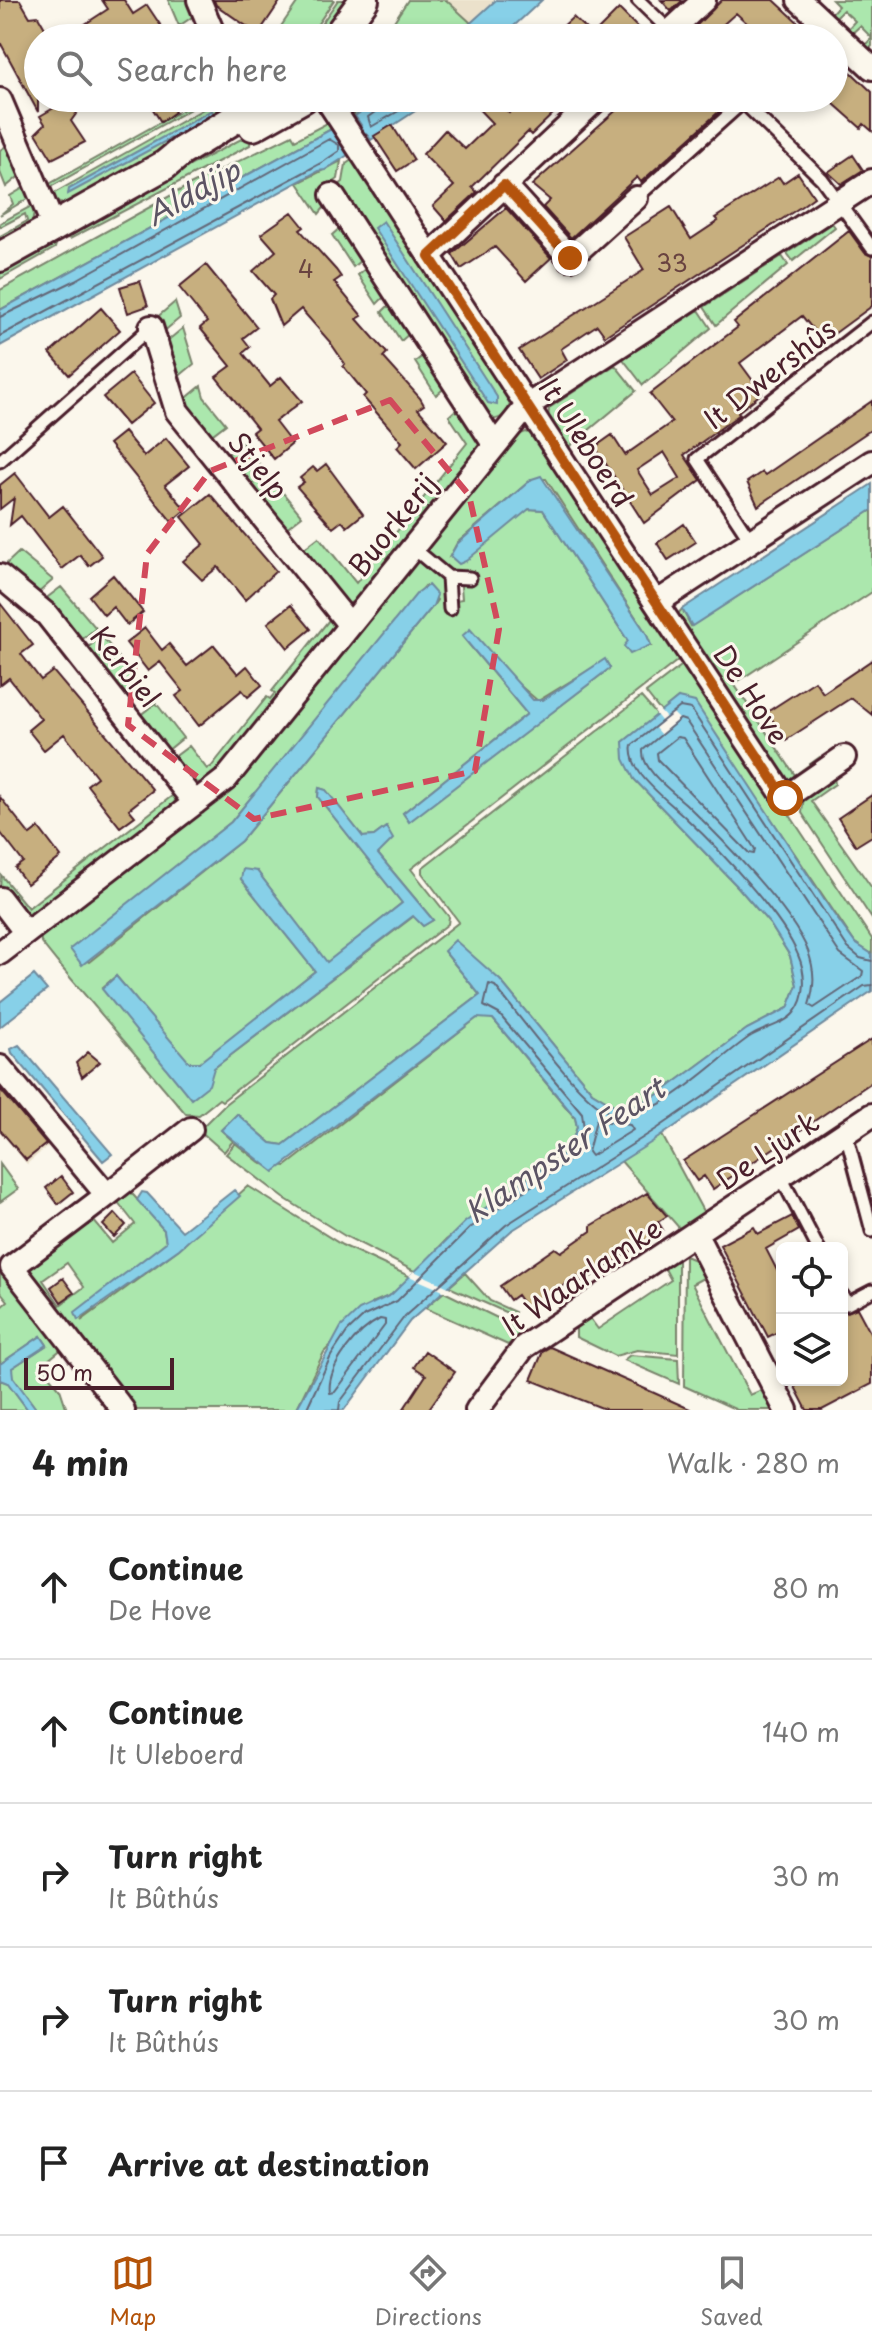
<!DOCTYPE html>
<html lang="en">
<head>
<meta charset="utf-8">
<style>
  body { margin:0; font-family:"Playpen Sans",sans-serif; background:#f2f2f2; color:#222 }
  .controls { position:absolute; right:24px; bottom:24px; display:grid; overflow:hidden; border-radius:12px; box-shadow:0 4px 12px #0003 }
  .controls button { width:72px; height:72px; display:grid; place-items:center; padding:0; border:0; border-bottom:2px solid #e0e0e0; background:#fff; color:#222; font:40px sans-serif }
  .scale { position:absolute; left:24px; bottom:20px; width:150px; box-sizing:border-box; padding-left:8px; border:4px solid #4a1f2b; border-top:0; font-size:22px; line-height:28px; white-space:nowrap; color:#4a1f2b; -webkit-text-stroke:6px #fbf7ec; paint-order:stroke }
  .stop { position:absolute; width:24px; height:24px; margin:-18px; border:6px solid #b45309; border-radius:50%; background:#fff }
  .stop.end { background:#b45309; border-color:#fff; box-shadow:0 2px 8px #0008 }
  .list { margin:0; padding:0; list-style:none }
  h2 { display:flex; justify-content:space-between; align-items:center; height:104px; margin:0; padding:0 32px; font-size:34px }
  h2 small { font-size:26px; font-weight:400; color:#767676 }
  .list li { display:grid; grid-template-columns:52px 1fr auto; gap:24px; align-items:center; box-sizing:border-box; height:144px; padding:0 32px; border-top:2px solid #e0e0e0 }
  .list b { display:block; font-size:30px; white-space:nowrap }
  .list p { margin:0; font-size:26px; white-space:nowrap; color:#767676 }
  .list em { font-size:26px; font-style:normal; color:#767676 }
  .icon { flex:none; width:44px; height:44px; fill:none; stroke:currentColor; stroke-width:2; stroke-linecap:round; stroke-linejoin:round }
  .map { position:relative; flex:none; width:872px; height:1410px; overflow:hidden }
  .search { position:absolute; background:#fff; box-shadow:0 4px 12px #0003; left:24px; right:24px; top:24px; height:88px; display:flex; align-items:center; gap:20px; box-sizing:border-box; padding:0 28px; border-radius:44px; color:#767676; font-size:30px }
  .sheet { height:824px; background:#fff }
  nav { display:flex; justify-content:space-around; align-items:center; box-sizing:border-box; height:112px; border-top:2px solid #e0e0e0; background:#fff; font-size:22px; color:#767676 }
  nav a { display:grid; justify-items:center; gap:4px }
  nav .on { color:#b45309 }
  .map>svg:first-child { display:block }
  .built { fill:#ebe1cb }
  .green { fill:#abe7ad; stroke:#7a836c; stroke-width:2; fill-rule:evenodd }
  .water { fill:#87d0e8; stroke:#6f899c; stroke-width:2 }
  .pier { fill:#fbf7ec }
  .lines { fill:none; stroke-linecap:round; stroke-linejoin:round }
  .shore { stroke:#626677; stroke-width:2 }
  .building { fill:#c7af7f; stroke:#4a1f2b; stroke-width:2; fill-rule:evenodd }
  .service-casing { stroke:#4a1f2b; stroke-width:17 }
  .minor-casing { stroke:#4a1f2b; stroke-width:28 }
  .tertiary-casing { stroke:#4a1f2b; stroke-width:34 }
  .service { stroke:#fbf7ec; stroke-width:11 }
  .minor { stroke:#fbf7ec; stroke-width:22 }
  .tertiary { stroke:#fbf7ec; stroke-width:28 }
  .route { stroke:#b45309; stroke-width:10 }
  .marked { fill:none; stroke:#d1495b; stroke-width:6; stroke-dasharray:16 10; stroke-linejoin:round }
  .labels { text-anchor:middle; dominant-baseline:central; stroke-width:6; stroke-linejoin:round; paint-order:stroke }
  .number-label { font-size:24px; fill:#694340 }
  .street-label { font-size:28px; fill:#4a1f2b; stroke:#fbf7ec }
  .water-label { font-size:30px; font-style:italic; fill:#5c5464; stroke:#fbf7ec }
</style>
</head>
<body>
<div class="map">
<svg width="872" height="1410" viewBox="0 0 872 1410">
  <rect width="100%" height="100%" fill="#fbf7ec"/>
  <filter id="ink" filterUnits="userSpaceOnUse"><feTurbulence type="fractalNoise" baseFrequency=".0125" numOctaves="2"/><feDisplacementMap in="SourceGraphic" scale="16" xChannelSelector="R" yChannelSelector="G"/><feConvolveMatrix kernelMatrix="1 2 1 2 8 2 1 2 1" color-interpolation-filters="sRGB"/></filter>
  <g filter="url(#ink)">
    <!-- built -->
    <path class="built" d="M446,0H496L471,23Z
      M0,1077L54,1141L27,1164L0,1132Z"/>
    <!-- green -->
    <path class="green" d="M168,0H191L195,15L179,26Z
      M299,0H334L311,34L313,36L338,0H356L326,38H273Z
      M408,0H446L471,23L454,38H383Z
      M832,0H872V46L866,52L862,48L872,38L860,26L849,36L845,32L855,21L843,10L832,21L828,17L838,6Z
      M204,98H210L45,190L44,187Z
      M223,98H232L226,115L71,205L59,203L49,196Z
      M354,98H381L355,116L348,107Z
      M331,121L335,127L0,310V290L188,186L292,135L295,140Z
      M251,134L250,145L70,239L64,237L62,232Z
      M8,145L23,173L6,187L0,172V150Z
      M356,157L511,400C508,413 502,421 488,419L335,188L343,182L346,164Z
      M341,161L338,179L322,191L329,202L319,214L298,183Z
      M25,187L32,196L0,215L13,204L10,196Z
      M35,204L32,225L0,246V236L27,221L25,214L0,227V223Z
      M832,223L835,227L793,261L787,253Z
      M341,227L362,259L353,267L332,235Z
      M57,241L55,248L0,279V268Z
      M782,256L788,265L716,325L704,307Z
      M367,267L386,295L377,304L358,275Z
      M175,302L180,318L162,333L155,319Z
      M391,303L410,333L401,341L382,312Z
      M699,310L711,328L643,385L623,359Z
      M183,328L194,364L177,378L166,342Z
      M425,354L446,387L436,395L415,362Z
      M615,365L636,391L565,450L548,421L549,408Z
      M201,386L204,397L226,424L209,437L183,401Z
      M459,407L482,439L480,446L357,601L346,604L302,550L319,537L356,583L467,443L449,416Z
      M526,432L540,437L682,657L411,869L449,917L448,924L222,1101L219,1099L199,1115L186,1114L57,962L41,942L40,932L197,814L417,557L441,577L445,612L456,611V600L462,599L460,574H453L422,549L515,436ZM532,479H546L646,633L651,646L627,645L628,641L543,510L529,509L450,556L457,543ZM425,586L437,600L433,606L241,841L89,962L71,950L231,822ZM462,636L538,701L605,660L610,668L409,821L403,813L527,714ZM319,788L326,790L363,837L374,836L386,827L378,854L433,920L423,926L414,916L214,1068L191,1098L102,988L116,976L189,1063H200L315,971L241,879L257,871L327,963L402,903L318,797Z
      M242,443L302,516L285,529L225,456Z
      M872,510V592L734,684L795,775L820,757L823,761L792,781L786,780L676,616L682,609L691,626Z
      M19,552L53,580L37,594L2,568Z
      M61,587L96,628L80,641L44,600Z
      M333,615L335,628L216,775L204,783L189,782L173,758L189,746L207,769L211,767L267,697L270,699L275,693L272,691Z
      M102,636L139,683L124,695L86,649Z
      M685,663H689L872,939V954L855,943L735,765L678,698L661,712L646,693Z
      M641,697L657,715L623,742L634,779L738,887L770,924L790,956L797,985L788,1008L747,1029L659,1094L631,1107H617L592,1092L500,980L444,951L480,995L283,1145L271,1143L237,1114L221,1130L233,1141L224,1152L199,1130L225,1104L459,922L422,873V868Z
      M156,703L183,738L167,751L139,716Z
      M834,777L835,784L811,801L872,888V919L802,813L804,795Z
      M177,792L173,808L32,916L19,912L0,888L1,875L28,908Z
      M486,1016L493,1019L575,1118L577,1127L569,1150L446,1240L416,1272L345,1236L284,1198L226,1154L235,1143L262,1164L286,1166L477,1018Z
      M662,1135L704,1213L680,1229L620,1160Z
      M0,1164L18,1189L0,1202Z
      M248,1186L342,1245L411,1277L391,1295L374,1302L324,1352L296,1410H133L29,1274L30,1266L127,1188L164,1230L166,1242L81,1321L179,1249ZM117,1201L135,1224L112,1243L93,1220ZM67,1263L84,1287L60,1305L43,1280Z
      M685,1256L697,1261L705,1277L692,1284L750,1395L764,1389L775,1410H737L684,1386Z
      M678,1258V1354L637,1350L615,1356L576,1337V1328L589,1317L598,1329L671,1280L664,1267Z
      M0,1264L64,1347L41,1366L60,1389L67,1410H37L12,1377V1368L47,1345L41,1336L0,1364V1308L8,1301L0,1291Z
      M465,1273L490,1301L515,1312L514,1316L449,1287Z
      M444,1292L516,1327L520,1334L508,1345L425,1308Z
      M630,1355L678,1359L679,1384L624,1360Z
      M0,1380L8,1383L28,1410H0Z"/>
    <!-- water -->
    <path class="water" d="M496,0H542L501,38H454Z
      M381,98H435L371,140L366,133L347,145L351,153L325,170L318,171L0,346V310L335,127L342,137L361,125L355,116Z
      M212,110L214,115L68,194L69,189Z
      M383,221L497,397V405L488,403L374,228Z
      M541,476L646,633L651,645L630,654L624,646L628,641L543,510L529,509L466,561L459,564L450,556L457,544L532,479Z
      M872,484V510L692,626L682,609Z
      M428,585L437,595L433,606L241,841L82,965L70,949L231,822L417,593Z
      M470,629L533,700H543L605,659L610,668L409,822L403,813L527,714L462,636Z
      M678,698L695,702L833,913L855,943L872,954V991L652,1142L511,1231L410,1321L344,1410H296L341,1327L359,1310L391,1295L465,1222L569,1150L577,1127L575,1117L493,1019L477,1018L274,1172L221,1130L237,1114L271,1143L283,1145L480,995L444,951L455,940L500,980L592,1092L617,1107H631L659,1094L747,1029L788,1008L797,985L790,956L770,924L738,887L634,779L624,759L623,742Z
      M319,788L326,790L363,837L374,836L386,827L393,839L378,854L433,920L423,926L413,916L214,1068L209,1085L191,1099L102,989L116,976L189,1062H200L315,971L241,879L243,869L257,871L327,962L402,903L318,797Z
      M34,975L47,990L0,1027V1002Z
      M19,1045L112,1154L103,1161L12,1053L11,1049Z
      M234,1190L240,1196L179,1249L78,1320L75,1312L166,1242L164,1230L137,1200L142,1192L147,1193L182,1231Z
      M41,1336L47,1345L12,1368L13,1377L37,1410H28L8,1383L0,1380V1364Z"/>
    <!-- pier -->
    <path class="pier" d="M658,709L666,718L673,713L679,719L661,735L655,728L662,722L654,712Z
      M414,1271L416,1272L453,1289L448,1293L409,1276Z"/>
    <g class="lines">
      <!-- shore -->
      <path class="shore" d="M384,98L382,107L368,117L371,127L421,98
        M0,317L76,280L329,139L339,145V151L323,162L0,336
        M680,719L686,721L840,954L863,971L862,976L814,1008L809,1005C815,986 815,971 808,951C792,910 720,837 687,805C673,792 641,770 643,750Z
        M677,737L683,738L755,849L754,854L749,853L658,760L657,753Z
        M596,1120L630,1125L633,1130L591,1156L588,1152Z
        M380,1319L385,1320V1325L335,1392L330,1393C326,1367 358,1330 380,1319Z
        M306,1410L331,1356L347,1332L364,1316L397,1301L470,1228L575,1156L584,1129L582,1113L499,1014L484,1006L489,984L495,986C518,1014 583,1105 613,1114C655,1126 718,1057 751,1036C764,1028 785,1024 794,1013C807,997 806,973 798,955C783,917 719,849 688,820C673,805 652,790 640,773C634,764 630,755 632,745L680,707L691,709L848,948L860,958L872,961
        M339,1410L340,1402L405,1316L506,1225L658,1128L864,986L872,985"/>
    </g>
    <!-- building -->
    <path class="building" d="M0,0H20L30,17L38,16L46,30L43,32L47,38H38V112L0,42Z
      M102,0H124L133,14L147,5L169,38H85L79,28L108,9Z
      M214,0H281L258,34L216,5Z
      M661,0H681L682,1L671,11Z
      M722,0H774L815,38H763L736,13L708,38H696L690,32Z
      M619,9L648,38H590Z
      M573,17L586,29L577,38H569L560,29Z
      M834,56L872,92V131L864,124L861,128L834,104Z
      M71,98L79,110L71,121L85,142L52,159L36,133L45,124L40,116Z
      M146,98H166L175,112L161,122Z
      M468,98H493L509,113L524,98H547L558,109L531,135L528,132L472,187L477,192L446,221L433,206L454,186L423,154L445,130L465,149L492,123Z
      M630,98H734L641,182L637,177L571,238L543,207L550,200L532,185Z
      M392,125L414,160L397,171L374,136Z
      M853,155L863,170L841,184L828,172Z
      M798,173L814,197L799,208L605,336L597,325L561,349L567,360L538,379L519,350L644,270L624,237L671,207L691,239L718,221L715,218L779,177L783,183Z
      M506,208L551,258L526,281L495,247L461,269L452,254Z
      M292,212L304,227L300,230L336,270L341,277L334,282L362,316L357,319L387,353L383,357L420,398L424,405L418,409L447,442L416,469L397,447L402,442L363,397L366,394L343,366L345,364L330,342L301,309L281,326L270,299L274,295L253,271L276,251L261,234Z
      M849,231L865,253L872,256V306L823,342L802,316L740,363L762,393L738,412L740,414L684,455L701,480L644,523L595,447L612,435L625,455L672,422L650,394L738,327L734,322ZM664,452L680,478L653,495L637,470Z
      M206,265L257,327L243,338L250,347L243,353L270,386L281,377L302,401L275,422L292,444L274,459L252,432L257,428L216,377L231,366L200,328L207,322L179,287Z
      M140,281L148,306L128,313L120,287Z
      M101,308L120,330L69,375L50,353Z
      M131,374L154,403L127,425L103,397Z
      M872,401V429L758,506L747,482L762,472L765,475Z
      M124,432L144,456L166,438L189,466L165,485L186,510L172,522L109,444Z
      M326,464L363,514L347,527L342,521L333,528L297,487L304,482L300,478L313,467L317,471Z
      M15,473L49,517L63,506L102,556L89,566L80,555L62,569L21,516L10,525L14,498L0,509V485Z
      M210,494L276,571L245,600L218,567L202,580L183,561L204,544L182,517Z
      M684,524L696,542L668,560L657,543Z
      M113,575L143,612L127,625L113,607L104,615L89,596Z
      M0,603L33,645L21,654L41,680L53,671L153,790L129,809L135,816L120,827L87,785L97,777L64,734L44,750L28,730L41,719L9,678L0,685Z
      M291,605L311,629L288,648L268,623Z
      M145,628L162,650L169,644L187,666L214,645L238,674L247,666L262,685L248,697L242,690L199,726L176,696L183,691L160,662L148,671L126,643Z
      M872,660V715L851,698L786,740L767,712L815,681L823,693Z
      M872,795V836L856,846L838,818Z
      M0,797L30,835L39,828L61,857L27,884L15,868L23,862L0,832Z
      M872,1039V1082L713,1189L704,1176L697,1181L683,1161Z
      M88,1052L100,1062L82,1077L76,1063Z
      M0,1089L46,1144L26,1160L0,1130Z
      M61,1176L73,1192L58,1204L46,1188Z
      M647,1193L667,1216L658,1222L663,1230L589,1278L581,1282L577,1276L536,1306L527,1309L517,1295L510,1300L500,1286L555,1248L561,1252L591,1231V1226Z
      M115,1213L126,1225L114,1237L103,1225Z
      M792,1216L799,1230L766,1249L782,1280V1330L768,1337L720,1245L754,1227L758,1234Z
      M63,1278L74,1293L61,1302L51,1287Z
      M857,1308L872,1336V1384L822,1410H807L794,1385L803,1380H842V1314Z
      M550,1347L652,1392L692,1410H607L531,1380L543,1351Z
      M425,1351L455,1372L428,1410H403L426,1375L414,1367Z"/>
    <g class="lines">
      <!-- service casing -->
      <g class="service-casing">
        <path id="service" d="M638,0L670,31
          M636,198L743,102L822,179L872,248
          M0,461L151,327
          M751,541L697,459L872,322
          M412,547L448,577L450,609
          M448,577L470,578
          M846,1133L872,1231
          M781,1177L818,1248
          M842,1295L847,1304L872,1291"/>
      </g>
      <!-- minor casing -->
      <g class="minor-casing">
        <path id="minor" d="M199,0L215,38
          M799,0L872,68
          M663,38L704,0
          M326,98L656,603L872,462
          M0,100L54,227
          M504,185L570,258L636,198
          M332,195L494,444
          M429,256L598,98
          M151,327L177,411L349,624
          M0,576L47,615L195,803
          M656,603L785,798L844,757
          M0,899L26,933
          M0,953L226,779L527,406L872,181
          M0,1067L107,1195L12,1267L123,1410
          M107,1195L191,1129
          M696,1235L786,1410
          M477,1410L524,1347L872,1115"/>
      </g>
      <!-- tertiary casing -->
      <g class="tertiary-casing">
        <path id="tertiary" d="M336,38L364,0
          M253,126L303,98
          M0,257L165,165L182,151L269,98"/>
      </g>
      <!-- service -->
      <use href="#service" class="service"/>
      <!-- minor -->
      <use href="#minor" class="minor"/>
      <!-- tertiary -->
      <use href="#tertiary" class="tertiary"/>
    </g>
  </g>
  <g class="lines" filter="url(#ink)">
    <!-- route -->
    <path class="route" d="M570,258L504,185L429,256L785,798"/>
  </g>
  <!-- marked area -->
  <path class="marked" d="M390,400L469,495L499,629L475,771L254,819L128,725L147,554L210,471Z"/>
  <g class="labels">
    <!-- number labels -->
    <g class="number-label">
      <text x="672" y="262">33</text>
      <text x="306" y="268">4</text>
    </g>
    <!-- street labels -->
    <g class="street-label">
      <text transform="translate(769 373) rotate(-38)">It Dwershûs</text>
      <text transform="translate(587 442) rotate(57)">It Uleboerd</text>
      <text transform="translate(259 465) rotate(51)">Stjelp</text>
      <text transform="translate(392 524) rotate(-51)">Buorkerij</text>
      <text transform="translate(126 666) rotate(52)">Kerbiel</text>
      <text transform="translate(752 694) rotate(57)">De Hove</text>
      <text transform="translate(767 1150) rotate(-34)">De Ljurk</text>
      <text transform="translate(581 1276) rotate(-34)">It Waarlamke</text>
    </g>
    <!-- water labels -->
    <g class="water-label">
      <text transform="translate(192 191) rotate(-29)">Alddjip</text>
      <text transform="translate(564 1149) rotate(-34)">Klampster Feart</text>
    </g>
  </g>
</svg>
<div class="controls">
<button><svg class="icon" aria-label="locate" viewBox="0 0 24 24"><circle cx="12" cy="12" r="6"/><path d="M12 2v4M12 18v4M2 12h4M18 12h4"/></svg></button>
<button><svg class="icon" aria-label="layers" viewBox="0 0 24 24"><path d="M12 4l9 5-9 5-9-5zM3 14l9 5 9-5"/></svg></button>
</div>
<div class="scale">50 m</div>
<div class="stop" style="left:785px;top:798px"></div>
<div class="stop end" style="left:570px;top:258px"></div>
<div class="search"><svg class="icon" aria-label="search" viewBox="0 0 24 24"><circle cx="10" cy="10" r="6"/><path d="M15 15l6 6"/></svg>Search here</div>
</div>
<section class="sheet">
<h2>4 min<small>Walk · 280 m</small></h2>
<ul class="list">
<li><svg class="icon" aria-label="ahead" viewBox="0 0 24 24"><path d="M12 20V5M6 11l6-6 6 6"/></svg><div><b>Continue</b><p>De Hove</p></div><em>80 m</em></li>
<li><svg class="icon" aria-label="ahead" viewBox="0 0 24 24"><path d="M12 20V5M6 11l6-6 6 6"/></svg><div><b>Continue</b><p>It Uleboerd</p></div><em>140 m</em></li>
<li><svg class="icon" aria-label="right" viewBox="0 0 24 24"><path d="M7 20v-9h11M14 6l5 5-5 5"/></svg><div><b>Turn right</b><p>It Bûthús</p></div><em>30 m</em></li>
<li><svg class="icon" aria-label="right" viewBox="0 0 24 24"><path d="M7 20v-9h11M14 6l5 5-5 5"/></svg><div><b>Turn right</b><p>It Bûthús</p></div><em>30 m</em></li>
<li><svg class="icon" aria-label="arrive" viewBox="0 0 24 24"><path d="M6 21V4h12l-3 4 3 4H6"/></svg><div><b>Arrive at destination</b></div></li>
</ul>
</section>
<nav>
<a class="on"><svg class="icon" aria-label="map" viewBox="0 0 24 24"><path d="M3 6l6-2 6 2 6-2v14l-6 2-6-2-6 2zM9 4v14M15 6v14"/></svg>Map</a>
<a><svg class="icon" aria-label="directions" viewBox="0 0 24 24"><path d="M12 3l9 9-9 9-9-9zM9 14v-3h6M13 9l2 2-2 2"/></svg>Directions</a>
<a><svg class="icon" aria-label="saved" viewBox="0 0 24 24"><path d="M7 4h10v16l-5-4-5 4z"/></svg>Saved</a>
</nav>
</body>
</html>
